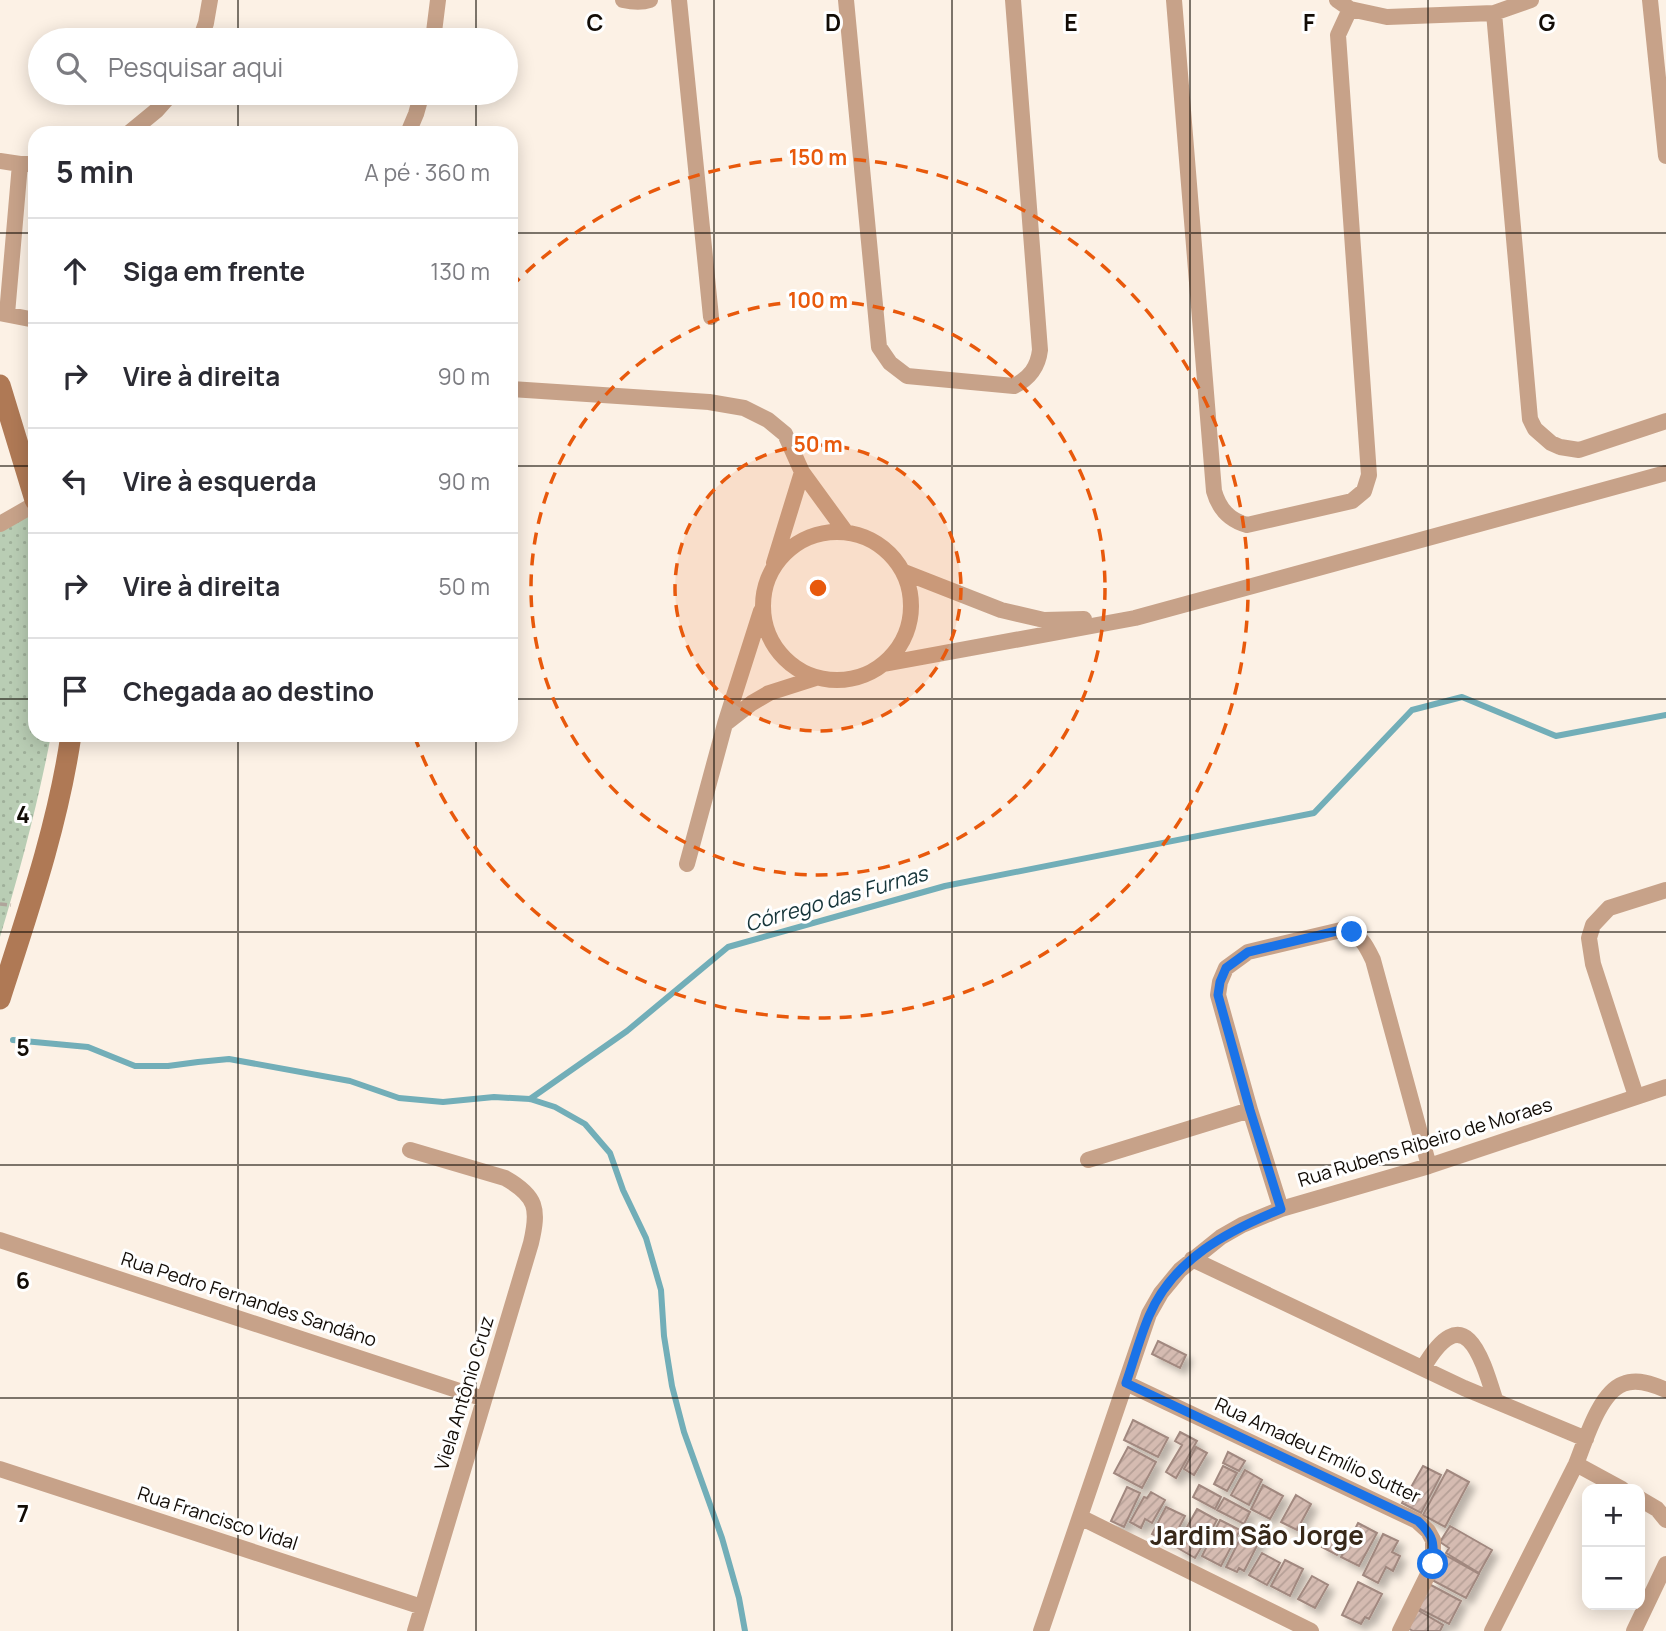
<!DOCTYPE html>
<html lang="pt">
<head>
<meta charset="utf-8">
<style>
  body { margin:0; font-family:Manrope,sans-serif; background:#f2f2f3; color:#2b2b33 }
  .controls { position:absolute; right:21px; bottom:21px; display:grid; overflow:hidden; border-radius:14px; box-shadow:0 4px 18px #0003 }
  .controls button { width:63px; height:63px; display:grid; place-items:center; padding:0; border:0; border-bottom:2px solid #e1e1e2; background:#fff; color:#2b2b33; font:35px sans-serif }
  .stop { position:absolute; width:21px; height:21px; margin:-16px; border:5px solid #1a73e8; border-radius:50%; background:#fff }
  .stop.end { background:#1a73e8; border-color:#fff; box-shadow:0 2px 7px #0008 }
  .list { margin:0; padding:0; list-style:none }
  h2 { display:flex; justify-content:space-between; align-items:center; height:91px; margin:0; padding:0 28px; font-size:30px }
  h2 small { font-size:23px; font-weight:400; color:#7c7c81 }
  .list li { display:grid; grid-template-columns:46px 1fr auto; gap:21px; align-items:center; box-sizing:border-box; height:105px; padding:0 28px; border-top:2px solid #e1e1e2 }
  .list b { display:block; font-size:26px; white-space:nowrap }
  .list em { font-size:23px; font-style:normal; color:#7c7c81 }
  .icon { flex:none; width:38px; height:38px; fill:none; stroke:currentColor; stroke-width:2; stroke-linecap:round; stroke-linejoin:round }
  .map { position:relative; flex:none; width:1666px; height:1631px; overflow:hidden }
  .search { position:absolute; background:#fff; box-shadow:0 4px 18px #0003; left:28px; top:28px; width:490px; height:77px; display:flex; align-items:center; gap:18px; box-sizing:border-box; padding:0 24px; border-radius:38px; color:#7c7c81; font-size:26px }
  .panel { position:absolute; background:#fff; box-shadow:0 4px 18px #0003; left:28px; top:126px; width:490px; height:616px; border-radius:21px }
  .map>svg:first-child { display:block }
  .park { fill:url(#park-dots) }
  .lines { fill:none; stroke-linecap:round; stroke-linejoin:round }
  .stream { stroke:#72aeb8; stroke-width:6 }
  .building { fill:url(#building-hatch); stroke:#a1887f; stroke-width:2; filter:url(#shadow) }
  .path { stroke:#afa59b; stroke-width:3.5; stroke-dasharray:7 3.5; stroke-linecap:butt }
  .street { stroke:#c7a289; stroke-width:16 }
  .secondary { stroke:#af7955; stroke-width:21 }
  .route { stroke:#1a73e8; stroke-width:9 }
  .grid { fill:none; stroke:#120c06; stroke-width:2; stroke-opacity:0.55 }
  .ring { fill:none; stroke:#e8590c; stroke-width:3.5; stroke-dasharray:12 9 }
  .labels { text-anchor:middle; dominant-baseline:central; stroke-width:6; stroke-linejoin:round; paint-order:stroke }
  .street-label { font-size:19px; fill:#120c06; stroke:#fff }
  .water-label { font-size:21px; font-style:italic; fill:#16353a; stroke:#fff }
  .district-label { font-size:26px; font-weight:bold; fill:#38291a; stroke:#fff }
  .grid-label { font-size:23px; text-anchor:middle; font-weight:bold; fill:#120c06; stroke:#fff; stroke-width:6; stroke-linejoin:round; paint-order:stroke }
  .centre { fill:#e8590c; stroke:#fff; stroke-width:3.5 }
  .ring-label { font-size:21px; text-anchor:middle; font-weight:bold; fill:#e8590c; stroke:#fff; stroke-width:6; stroke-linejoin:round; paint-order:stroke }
</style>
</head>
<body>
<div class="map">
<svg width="1666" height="1631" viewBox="0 0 1666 1631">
  <defs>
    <pattern id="park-dots" width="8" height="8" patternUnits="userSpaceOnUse" patternTransform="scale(1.75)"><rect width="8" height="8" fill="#b9cdb4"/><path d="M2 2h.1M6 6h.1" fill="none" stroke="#9eaf99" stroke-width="1.8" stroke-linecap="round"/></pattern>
    <pattern id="building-hatch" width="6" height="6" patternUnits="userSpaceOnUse" patternTransform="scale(1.75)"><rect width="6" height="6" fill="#d5bbb1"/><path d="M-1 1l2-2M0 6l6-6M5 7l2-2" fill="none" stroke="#b6a097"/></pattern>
    <filter id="shadow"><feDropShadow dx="6" dy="6" stdDeviation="3.5" flood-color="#0004"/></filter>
  </defs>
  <rect width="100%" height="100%" fill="#fcf1e5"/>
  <!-- park -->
  <path class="park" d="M27,512L35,556V735H51C38,803 20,871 0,937V527Z"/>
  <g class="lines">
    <!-- stream -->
    <path class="stream" d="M13,1040L88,1047L135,1066H168L198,1062L229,1059L350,1081L399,1098L443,1102L494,1097L530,1099L555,1107L585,1124L610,1153L623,1190L646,1238L661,1290L664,1336L672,1386L684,1432L722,1538L739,1598L745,1631
      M530,1099L627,1031L728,947L945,886L1314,813L1412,710L1462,697L1556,736L1666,715"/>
  </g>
  <!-- building -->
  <path class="building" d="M1158,1341L1186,1355L1180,1368L1152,1354Z
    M1133,1420L1168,1438L1158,1457L1124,1440Z
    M1180,1432L1197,1441L1176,1478L1166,1472L1182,1445L1175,1441Z
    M1128,1447L1156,1462L1142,1488L1114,1473Z
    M1196,1447L1207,1453L1194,1475L1184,1469Z
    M1228,1452L1245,1461L1239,1471L1223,1463Z
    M1223,1466L1237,1473L1227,1491L1214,1484Z
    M1423,1466L1441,1475L1421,1513L1402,1503Z
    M1245,1470L1262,1480L1249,1505L1231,1495Z
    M1447,1470L1469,1482L1445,1527L1423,1515Z
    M1199,1485L1221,1497L1215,1509L1193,1497Z
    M1263,1485L1283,1496L1270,1519L1251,1509Z
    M1127,1487L1140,1493L1124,1527L1111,1521Z
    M1151,1492L1165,1500L1152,1523L1145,1519L1141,1528L1130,1522L1144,1497L1147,1498Z
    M1296,1495L1311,1504L1297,1530L1281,1522Z
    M1224,1498L1250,1512L1244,1524L1217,1510Z
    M1166,1507L1185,1516L1171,1543L1152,1534Z
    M1197,1509L1217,1520L1195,1558L1176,1547Z
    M1220,1520L1240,1530L1221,1566L1202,1556Z
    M1358,1523L1377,1533L1359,1566L1341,1557Z
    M1450,1526L1492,1550L1479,1573L1446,1553L1449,1548L1440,1542Z
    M1246,1527L1262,1536L1244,1571L1239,1568L1237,1572L1226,1567Z
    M1335,1532L1347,1538L1337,1555L1322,1547L1329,1534L1333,1537Z
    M1383,1534L1398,1541L1392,1552L1400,1556L1393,1571L1386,1567L1378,1583L1363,1575Z
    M1262,1553L1280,1563L1267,1585L1249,1575Z
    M1445,1555L1479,1574L1466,1598L1432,1580Z
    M1285,1560L1303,1569L1290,1596L1271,1586Z
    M1312,1576L1328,1585L1315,1608L1298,1599Z
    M1358,1582L1382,1594L1369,1619L1365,1617L1361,1624L1342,1615Z
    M1429,1584L1461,1601L1449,1624L1416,1607Z
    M1416,1609L1443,1625L1440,1631H1413L1406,1627Z"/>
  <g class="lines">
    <!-- path -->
    <path class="path" d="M0,904L11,905"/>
    <!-- street -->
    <path class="street" d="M623,0C632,2 641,3 650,0
      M679,0L711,317
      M846,0L879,347L890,363L907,376L1014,386C1030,378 1038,367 1040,350L1013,0
      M1174,0L1214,491C1219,509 1229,520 1247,525L1352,501L1364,491L1369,475L1338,35L1350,9
      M1337,0L1350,9L1387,17L1494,13L1531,0
      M1650,0L1666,156
      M1494,13L1530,419L1535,429L1551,443L1560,447L1579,450L1666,421
      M200,40L206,23L210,0
      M433,40L438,0
      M129,133L157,110L172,93
      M408,133L416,114L422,93
      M0,161L20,164H35
      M0,313L35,320
      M7,314L20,164
      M511,389L709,402L744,408L768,420L785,434L802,472L845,531
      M0,524L35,504
      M763 606a74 74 0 1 1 148 0a74 74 0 1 1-148 0Z
      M774,563L802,472
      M904,572L1001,610L1044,620L1084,619
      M884,664L1135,618L1666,473
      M725,724L752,703L769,693L816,678
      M687,864L725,724L761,611
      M1636,1096L1593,964L1589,938L1593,925L1609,908L1666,890
      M410,1150L505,1178C537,1196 539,1209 531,1243L415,1631
      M1088,1160L1250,1110
      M1281,1209L1250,1110L1218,995L1220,982L1226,968L1248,952L1341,930C1361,935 1365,943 1373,960L1429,1166
      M0,1240L484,1399
      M1192,1259L1464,1388L1586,1439
      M1423,1368C1464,1298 1481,1354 1495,1399
      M1126,1383L1417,1521L1428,1531L1433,1540V1564L1400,1631
      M1576,1464L1622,1489
      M0,1469L422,1607
      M1640,1499L1657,1509L1666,1520
      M1080,1517L1311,1631
      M1041,1631L1149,1314L1161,1293L1180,1270L1221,1237L1242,1225L1281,1209L1429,1166L1666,1087
      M1492,1631L1576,1464C1585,1442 1599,1393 1623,1384C1637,1378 1653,1384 1666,1390
      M1634,1631L1666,1564"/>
    <!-- secondary -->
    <path class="secondary" d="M0,385L35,500
      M0,999C28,912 58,825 71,735"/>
  </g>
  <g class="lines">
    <!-- route -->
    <path class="route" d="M1352,932L1341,930L1248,952L1226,968L1220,982L1218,995L1250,1110L1281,1209C1228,1231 1173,1259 1149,1316C1140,1337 1134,1360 1126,1383L1418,1521C1434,1536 1434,1543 1433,1564"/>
  </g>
  <!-- grid -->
  <path class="grid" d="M238,0V40M476,0V40M714,0V1631M952,0V1631M1190,0V1631M1428,0V1631M238,93V133M476,93V133M0,233H35M511,233H1666M0,466H35M511,466H1666M0,699H35M511,699H1666M238,735V1631M476,735V1631M0,932H1666M0,1165H1666M0,1398H1666"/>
  <!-- distance rings -->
  <circle cx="818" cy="588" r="143" fill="#e8590c" fill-opacity=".12"/>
  <g class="ring">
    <circle cx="818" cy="588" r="143"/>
    <circle cx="818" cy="588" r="287"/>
    <path d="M511 287A430 430 0 1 1 414 735"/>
  </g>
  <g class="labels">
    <!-- street labels -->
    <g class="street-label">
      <text transform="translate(1425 1142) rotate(-17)">Rua Rubens Ribeiro de Moraes</text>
      <text transform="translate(249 1299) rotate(18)">Rua Pedro Fernandes Sandâno</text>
      <text transform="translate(464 1393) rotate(-73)">Viela Antônio Cruz</text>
      <text transform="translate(1318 1450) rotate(25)">Rua Amadeu Emílio Sutter</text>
      <text transform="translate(218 1518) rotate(18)">Rua Francisco Vidal</text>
    </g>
    <!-- water labels -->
    <g class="water-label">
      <text transform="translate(836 898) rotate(-16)">Córrego das Furnas</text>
    </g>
    <!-- district labels -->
    <g class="district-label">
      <text x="1257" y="1535">Jardim São Jorge</text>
    </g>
  </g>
  <g class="grid-label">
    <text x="595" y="31">C</text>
    <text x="833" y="31">D</text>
    <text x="1071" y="31">E</text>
    <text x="1309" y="31">F</text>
    <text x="1547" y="31">G</text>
    <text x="23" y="823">4</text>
    <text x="23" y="1056">5</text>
    <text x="23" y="1289">6</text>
    <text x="23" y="1522">7</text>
  </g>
  <circle cx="818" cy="588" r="10" class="centre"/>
  <g class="ring-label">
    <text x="818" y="165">150 m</text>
    <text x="818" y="308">100 m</text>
    <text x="818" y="452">50 m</text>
  </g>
</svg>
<div class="controls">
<button>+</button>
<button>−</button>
</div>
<div class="stop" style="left:1433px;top:1564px"></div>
<div class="stop end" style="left:1352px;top:932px"></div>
<div class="search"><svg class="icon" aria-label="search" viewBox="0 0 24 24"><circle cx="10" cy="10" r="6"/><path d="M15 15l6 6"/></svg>Pesquisar aqui</div>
<section class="panel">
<h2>5 min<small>A pé · 360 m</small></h2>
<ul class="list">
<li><svg class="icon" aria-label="ahead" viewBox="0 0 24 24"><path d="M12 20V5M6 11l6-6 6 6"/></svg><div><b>Siga em frente</b></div><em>130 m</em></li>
<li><svg class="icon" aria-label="right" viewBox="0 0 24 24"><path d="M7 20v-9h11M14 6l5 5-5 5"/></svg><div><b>Vire à direita</b></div><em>90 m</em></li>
<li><svg class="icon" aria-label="left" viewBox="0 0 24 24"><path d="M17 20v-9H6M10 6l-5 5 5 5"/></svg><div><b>Vire à esquerda</b></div><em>90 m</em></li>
<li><svg class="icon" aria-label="right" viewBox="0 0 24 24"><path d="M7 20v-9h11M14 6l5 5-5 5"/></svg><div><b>Vire à direita</b></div><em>50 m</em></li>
<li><svg class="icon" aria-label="arrive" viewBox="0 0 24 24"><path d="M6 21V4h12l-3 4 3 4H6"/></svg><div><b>Chegada ao destino</b></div></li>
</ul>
</section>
</div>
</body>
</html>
